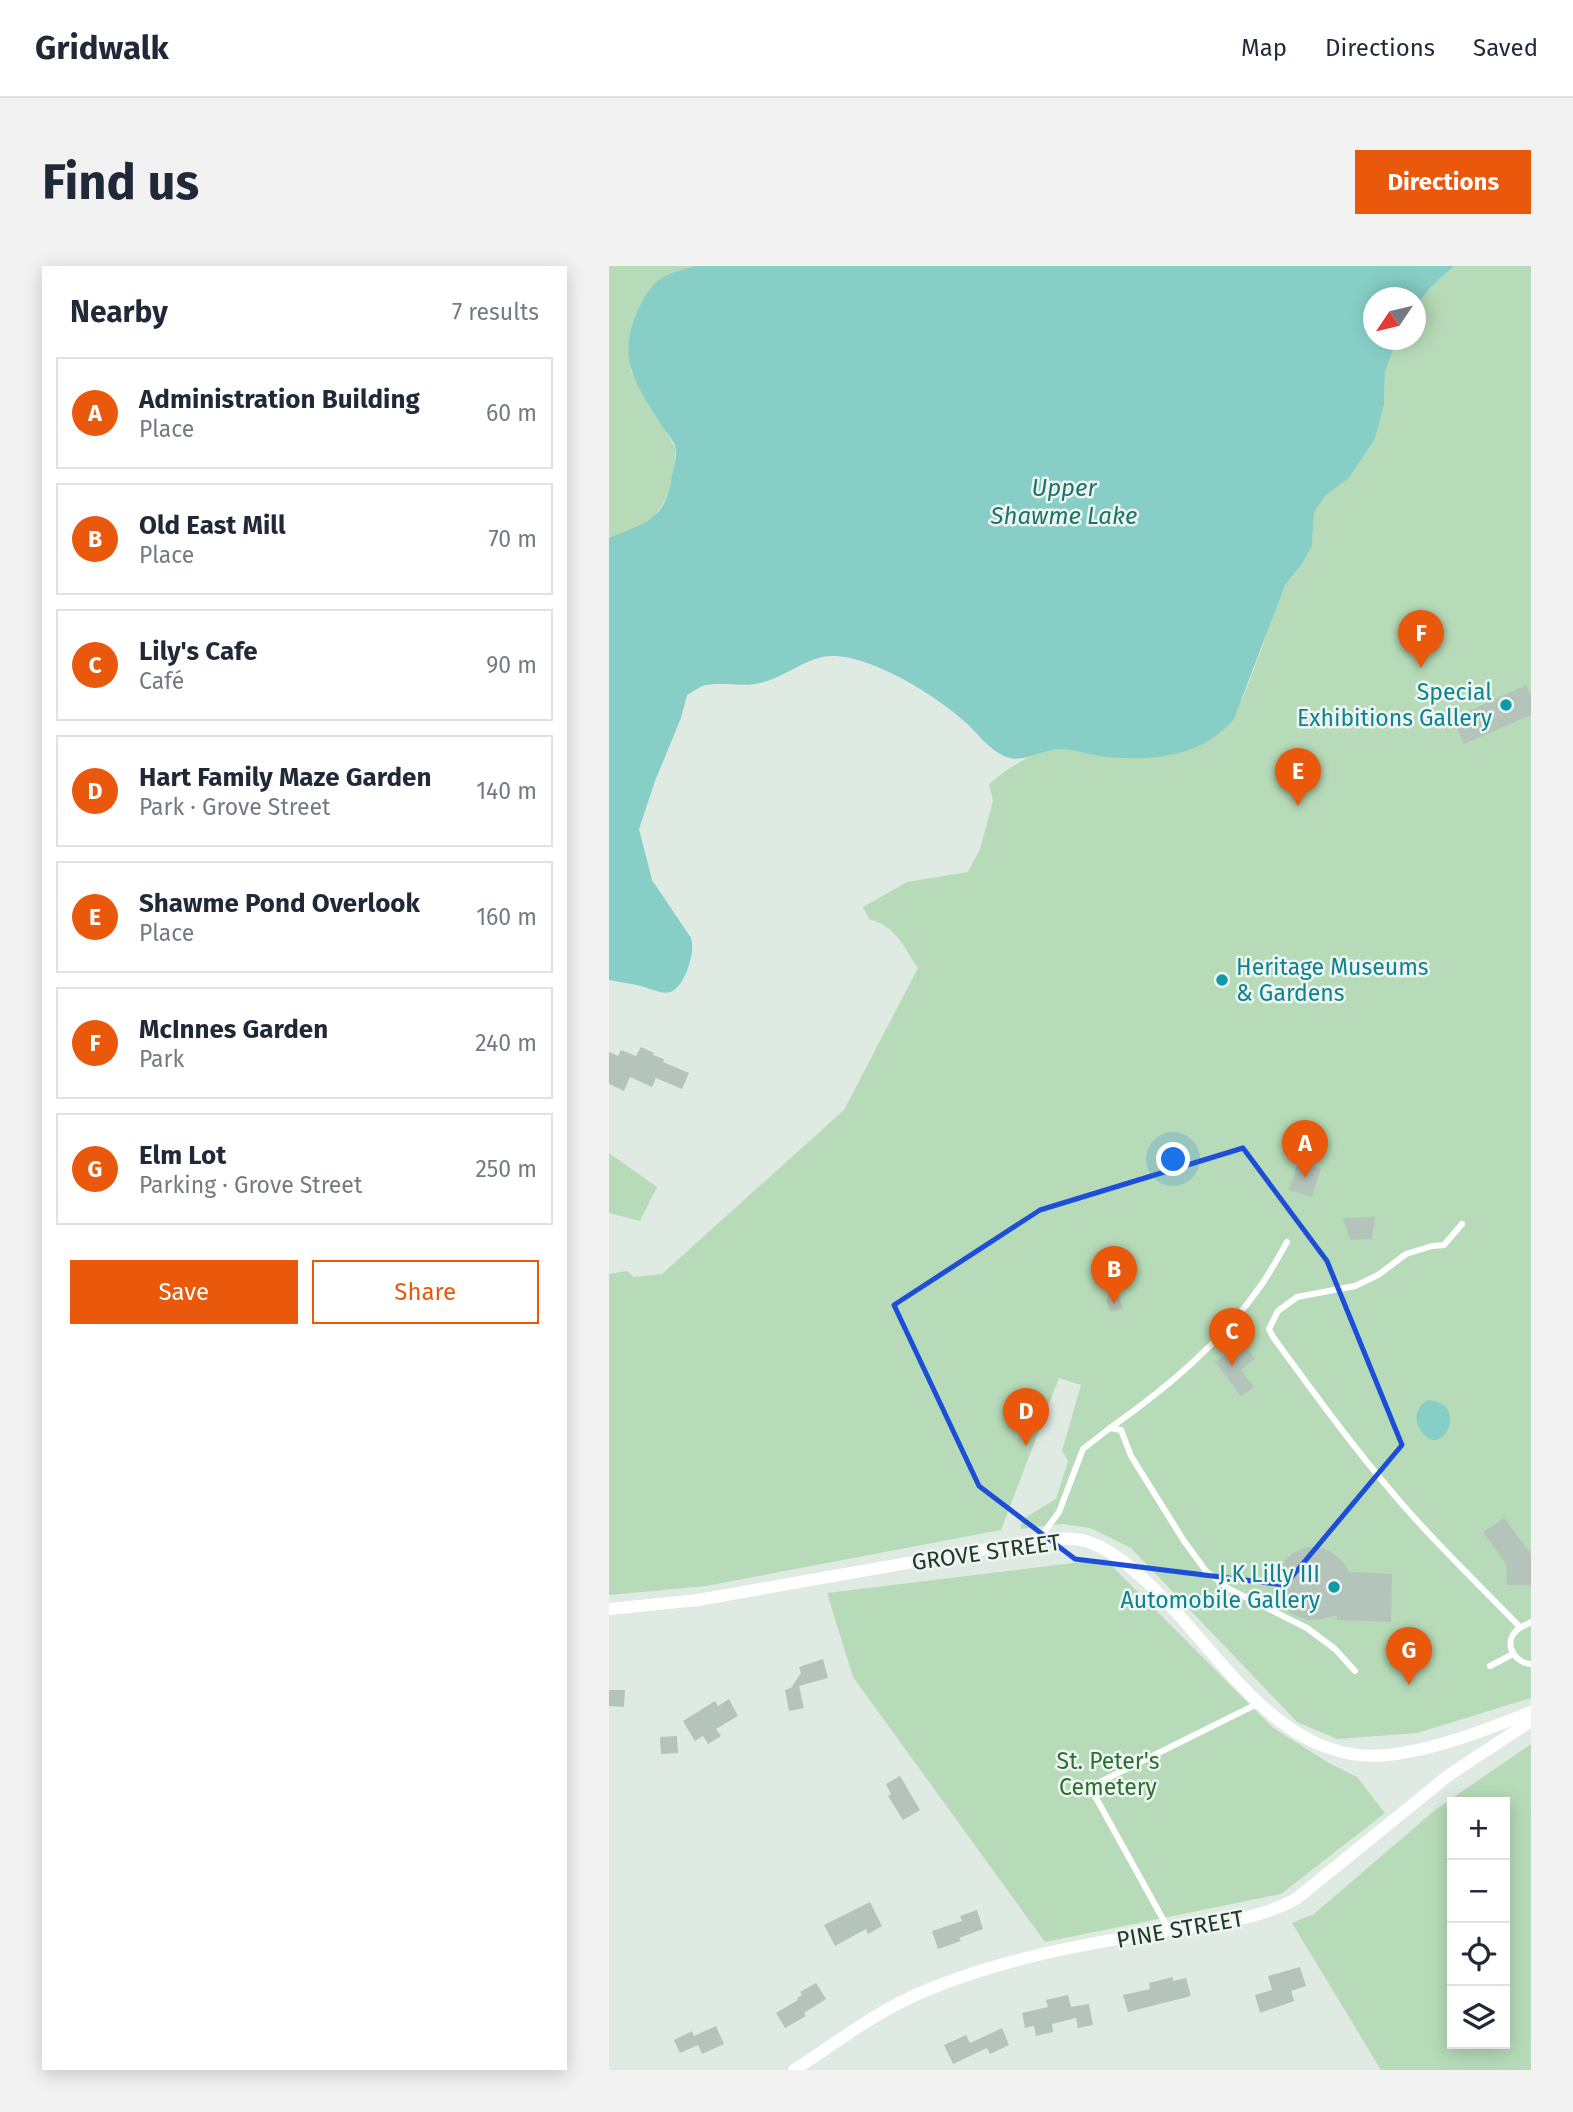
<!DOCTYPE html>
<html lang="en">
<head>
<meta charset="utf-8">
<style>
  body { margin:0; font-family:"Fira Sans",sans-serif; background:#f2f2f3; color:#1f2937 }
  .controls { position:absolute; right:21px; bottom:21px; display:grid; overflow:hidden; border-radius:0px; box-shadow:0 4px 18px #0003 }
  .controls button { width:63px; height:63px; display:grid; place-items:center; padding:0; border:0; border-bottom:2px solid #e0e1e3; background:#fff; color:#1f2937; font:35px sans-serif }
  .compass { position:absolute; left:754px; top:21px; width:63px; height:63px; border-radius:50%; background:#fff; box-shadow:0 4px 18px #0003; rotate:235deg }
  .you { position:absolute; left:565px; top:894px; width:24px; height:24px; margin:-18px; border:5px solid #fff; border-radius:50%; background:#1a73e8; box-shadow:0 0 0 10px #1a73e833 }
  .badge { display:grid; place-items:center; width:46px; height:46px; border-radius:50%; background:#ea580c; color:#fff; font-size:23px; font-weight:700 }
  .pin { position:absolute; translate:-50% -58px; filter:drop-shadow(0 2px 4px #0008) }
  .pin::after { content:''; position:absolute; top:37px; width:24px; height:21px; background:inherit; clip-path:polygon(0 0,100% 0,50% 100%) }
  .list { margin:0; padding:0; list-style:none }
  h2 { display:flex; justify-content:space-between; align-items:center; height:91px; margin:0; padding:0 28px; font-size:30px }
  h2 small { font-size:23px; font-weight:400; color:#747a83 }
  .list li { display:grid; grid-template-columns:46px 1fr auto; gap:21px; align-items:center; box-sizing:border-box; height:112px; margin:0 14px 14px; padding:0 14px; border:2px solid #e0e1e3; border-radius:0px }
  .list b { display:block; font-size:26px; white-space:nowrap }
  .list p { margin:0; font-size:23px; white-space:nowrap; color:#747a83 }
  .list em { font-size:23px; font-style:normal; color:#747a83 }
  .actions { display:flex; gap:14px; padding:21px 28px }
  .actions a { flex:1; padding:16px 0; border:2px solid #ea580c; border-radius:0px; text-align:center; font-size:24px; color:#ea580c }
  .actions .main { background:#ea580c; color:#fff }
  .icon { flex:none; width:38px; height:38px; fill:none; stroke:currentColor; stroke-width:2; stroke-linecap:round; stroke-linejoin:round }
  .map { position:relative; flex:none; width:922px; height:1804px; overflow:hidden; border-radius:0px }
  header { display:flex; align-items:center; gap:42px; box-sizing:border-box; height:98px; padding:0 35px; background:#fff; border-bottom:2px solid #e0e1e3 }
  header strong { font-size:33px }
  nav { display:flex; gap:38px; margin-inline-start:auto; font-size:24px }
  .intro { display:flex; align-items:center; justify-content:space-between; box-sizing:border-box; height:168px; padding:0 42px }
  h1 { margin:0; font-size:49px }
  .button { padding:18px 32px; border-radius:0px; background:#ea580c; color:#fff; font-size:24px; font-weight:700 }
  main { display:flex; gap:42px; padding:0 42px }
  aside { flex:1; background:#fff; border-radius:0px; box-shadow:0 4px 18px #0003 }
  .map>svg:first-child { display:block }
  .green { fill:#b7dbb8; fill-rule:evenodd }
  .water { fill:#87cec7 }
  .building { fill:#b4c4ba }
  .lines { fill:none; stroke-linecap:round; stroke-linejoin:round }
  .lane { stroke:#fff; stroke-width:6 }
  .street { stroke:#fff; stroke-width:12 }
  .marked { fill:none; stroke:#1d4ed8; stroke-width:5; stroke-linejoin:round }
  .culture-dot { fill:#0f9aa8; stroke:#eff6f1; stroke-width:2.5 }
  .labels { text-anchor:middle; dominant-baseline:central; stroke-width:5; stroke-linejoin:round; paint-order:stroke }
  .culture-label { font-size:23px; fill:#0d838f; stroke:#eff6f1; text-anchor:end }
  .street-label { font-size:23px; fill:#20392c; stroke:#eff6f1 }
  .park-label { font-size:23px; fill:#2c6f34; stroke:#eff6f1 }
  .water-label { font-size:24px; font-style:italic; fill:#1c736b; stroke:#eff6f1 }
</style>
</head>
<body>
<header>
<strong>Gridwalk</strong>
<nav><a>Map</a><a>Directions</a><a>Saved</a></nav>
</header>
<div class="intro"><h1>Find us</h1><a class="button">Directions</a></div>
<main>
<aside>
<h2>Nearby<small>7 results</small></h2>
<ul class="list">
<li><span class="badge">A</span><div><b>Administration Building</b><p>Place</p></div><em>60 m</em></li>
<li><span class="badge">B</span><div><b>Old East Mill</b><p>Place</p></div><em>70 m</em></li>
<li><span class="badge">C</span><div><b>Lily's Cafe</b><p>Café</p></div><em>90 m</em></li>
<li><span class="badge">D</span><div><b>Hart Family Maze Garden</b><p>Park · Grove Street</p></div><em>140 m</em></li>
<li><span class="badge">E</span><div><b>Shawme Pond Overlook</b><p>Place</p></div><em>160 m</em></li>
<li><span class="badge">F</span><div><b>McInnes Garden</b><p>Park</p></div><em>240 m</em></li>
<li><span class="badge">G</span><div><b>Elm Lot</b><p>Parking · Grove Street</p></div><em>250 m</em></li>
</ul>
<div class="actions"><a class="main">Save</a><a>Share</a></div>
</aside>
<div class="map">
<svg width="922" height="1804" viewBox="0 0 922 1804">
  <rect width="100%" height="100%" fill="#dfeae2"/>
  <!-- green -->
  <path class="green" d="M0,0H87L65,6L22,105L67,183L61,227L45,251L23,265L0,272Z
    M845,0H922V1432L808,1467L728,1473L688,1456L522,1282L481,1262L454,1258L411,1263L414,1253L447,1233L459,1195L453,1185L472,1119L450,1112L392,1264L97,1320L0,1329V1008L18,1005L25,1011L53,1008L235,844L309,702C294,680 288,661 260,653L254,641L298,616L359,606L371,583L384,535L380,518L399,503L438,481L633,434L653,382L662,352L676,319L693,298L703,280L705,247L716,230L740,212L766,173L775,139L776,106L788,74H806L807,40L822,21Z
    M0,887L48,921L31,955L0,947Z
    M496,1293L663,1461L720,1497L748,1511L776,1547L672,1628L436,1676L244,1411L218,1327Z
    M922,1478V1804H772L683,1657L705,1648L826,1544ZM843,1536H896V1778H843Z"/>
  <!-- water -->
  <path class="water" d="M87,0H845L822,21L807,40L806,32H764V74H788L776,106L775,139L766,173L740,212L716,230L705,247L703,280L693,298L676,319L625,453C592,491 546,495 498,491C482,490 467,483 451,483C434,483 412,499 395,490C378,482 369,467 355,455C326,429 254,383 213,391C192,396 176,410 155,416C136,422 116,416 97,419C91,420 84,426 78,429L72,452L46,515L30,563L43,614L82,672C85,684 82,693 78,705C64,737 54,726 28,719C19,717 9,716 0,714V272C36,257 57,254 63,210C64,202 68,191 67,183C66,176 57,166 53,160C27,118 6,92 30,42C45,11 55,8 87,0Z
    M818,1134C864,1136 831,1199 811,1163C804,1152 808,1141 818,1134Z"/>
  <!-- building -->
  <path class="building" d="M917,419L922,430V449L855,478L844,452Z
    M32,781L45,787L44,789L55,793L54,796L80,807L73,823L47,812L43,821L21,811L15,825L0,818V786L9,790L12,784L27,790Z
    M689,895L712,902L703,931L680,924Z
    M766,951L763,973L741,974L734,952Z
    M509,1029L514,1043L501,1046L497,1033Z
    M633,1076L646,1093L632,1104L645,1121L632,1130L606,1096Z
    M895,1252L922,1288V1319H898L897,1298L874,1266Z
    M698,1281L712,1282L721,1285L735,1297L740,1306L783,1308L782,1356L728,1354V1349L713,1353L698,1354L683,1348L671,1334L667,1316L669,1307L677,1293L684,1287Z
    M214,1393L219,1412L190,1420L195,1442L180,1445L176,1424L182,1422L192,1407L190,1401Z
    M0,1424H16L15,1441L0,1440Z
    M120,1433L129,1450L107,1463L112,1470L99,1478L94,1470L86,1475L74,1455L106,1435L109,1440Z
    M68,1470L69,1487L52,1488L51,1471Z
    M291,1510L311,1544L294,1554L279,1530L282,1528L277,1518Z
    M261,1636L273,1660L259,1668L257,1663L226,1680L215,1659Z
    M368,1644L374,1663L350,1672L352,1675L329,1683L323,1665L353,1655L351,1650Z
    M691,1701L697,1720L682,1725L685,1735L651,1747L646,1729L663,1724L659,1710Z
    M564,1711V1715L577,1712L582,1730L519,1746L514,1729L541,1723L540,1717Z
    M207,1717L217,1733L195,1747L197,1750L176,1762L167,1747L189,1734L188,1732L193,1729L191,1726Z
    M459,1729L462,1741L480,1738L484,1759L469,1762L467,1752L443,1758L444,1766L427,1770L425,1760L416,1762L413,1747L439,1741L437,1734Z
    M107,1760L115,1778L93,1788L89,1779L71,1787L65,1774L83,1765L85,1770Z
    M393,1762L400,1779L381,1788L378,1782L344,1798L335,1779L357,1769L361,1777Z"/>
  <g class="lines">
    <!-- lane -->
    <path class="lane" d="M853,958L835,979L823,980L797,988L769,1009L746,1020L688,1031L669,1045L660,1063L664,1071C710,1134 757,1199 810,1257C843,1293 878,1327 911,1361
      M501,1162C558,1122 613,1076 653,1018C662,1005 670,990 678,976
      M431,1272L450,1246L474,1183L501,1162L512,1164L522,1190L575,1275L597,1305L620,1323L698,1362L726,1383L746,1405
      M922,1356C917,1359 911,1361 907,1365C894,1378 906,1397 922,1398
      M881,1400L904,1388
      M468,1527L481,1521
      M560,1664L481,1521L650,1437"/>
    <!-- street -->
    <path class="street" d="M0,1343L89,1334L429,1274C444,1273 462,1271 477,1275C501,1283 520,1299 538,1316C608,1380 669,1501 779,1489C829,1483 876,1464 922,1446
      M185,1804C217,1784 246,1761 279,1743C320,1720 367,1705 413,1693C460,1680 511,1673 559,1664C603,1657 647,1655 687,1633L840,1509L922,1455"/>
  </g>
  <!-- marked area -->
  <path class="marked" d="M634,882L718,995L793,1179L676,1319L466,1293L370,1220L285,1039L431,944Z"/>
  <!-- markers -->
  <g class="culture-dot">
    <circle cx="897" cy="439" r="7"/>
    <circle cx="613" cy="714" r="7"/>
    <circle cx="725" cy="1321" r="7"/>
  </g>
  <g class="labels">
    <!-- culture labels -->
    <g class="culture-label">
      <text x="883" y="426">Special<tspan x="883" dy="26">Exhibitions Gallery</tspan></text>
      <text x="627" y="701" text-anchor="start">Heritage Museums<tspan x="627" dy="26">&amp; Gardens</tspan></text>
      <text x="711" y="1308">J.K Lilly III<tspan x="711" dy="26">Automobile Gallery</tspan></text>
    </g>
    <!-- street labels -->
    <g class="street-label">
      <text transform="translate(377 1286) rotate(-8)">GROVE STREET</text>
      <text transform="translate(571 1663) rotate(-10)">PINE STREET</text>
    </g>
    <!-- park labels -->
    <g class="park-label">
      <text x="499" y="1495">St. Peter's<tspan x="499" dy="26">Cemetery</tspan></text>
    </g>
    <!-- water labels -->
    <g class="water-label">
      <text x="455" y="222">Upper<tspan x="455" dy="28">Shawme Lake</tspan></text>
    </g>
  </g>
</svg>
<div class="controls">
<button>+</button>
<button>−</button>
<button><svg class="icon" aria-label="locate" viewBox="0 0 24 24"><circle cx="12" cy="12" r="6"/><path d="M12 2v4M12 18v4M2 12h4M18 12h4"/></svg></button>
<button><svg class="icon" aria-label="layers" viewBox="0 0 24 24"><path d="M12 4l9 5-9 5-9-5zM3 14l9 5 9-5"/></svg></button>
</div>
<svg class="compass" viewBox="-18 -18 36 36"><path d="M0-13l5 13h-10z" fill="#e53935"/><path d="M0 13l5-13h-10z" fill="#747a83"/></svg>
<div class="you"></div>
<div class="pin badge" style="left:696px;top:912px">A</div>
<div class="pin badge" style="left:505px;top:1038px">B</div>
<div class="pin badge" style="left:623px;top:1100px">C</div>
<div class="pin badge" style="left:417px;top:1180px">D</div>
<div class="pin badge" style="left:689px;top:540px">E</div>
<div class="pin badge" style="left:812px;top:402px">F</div>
<div class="pin badge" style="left:800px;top:1419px">G</div>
</div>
</main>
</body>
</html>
